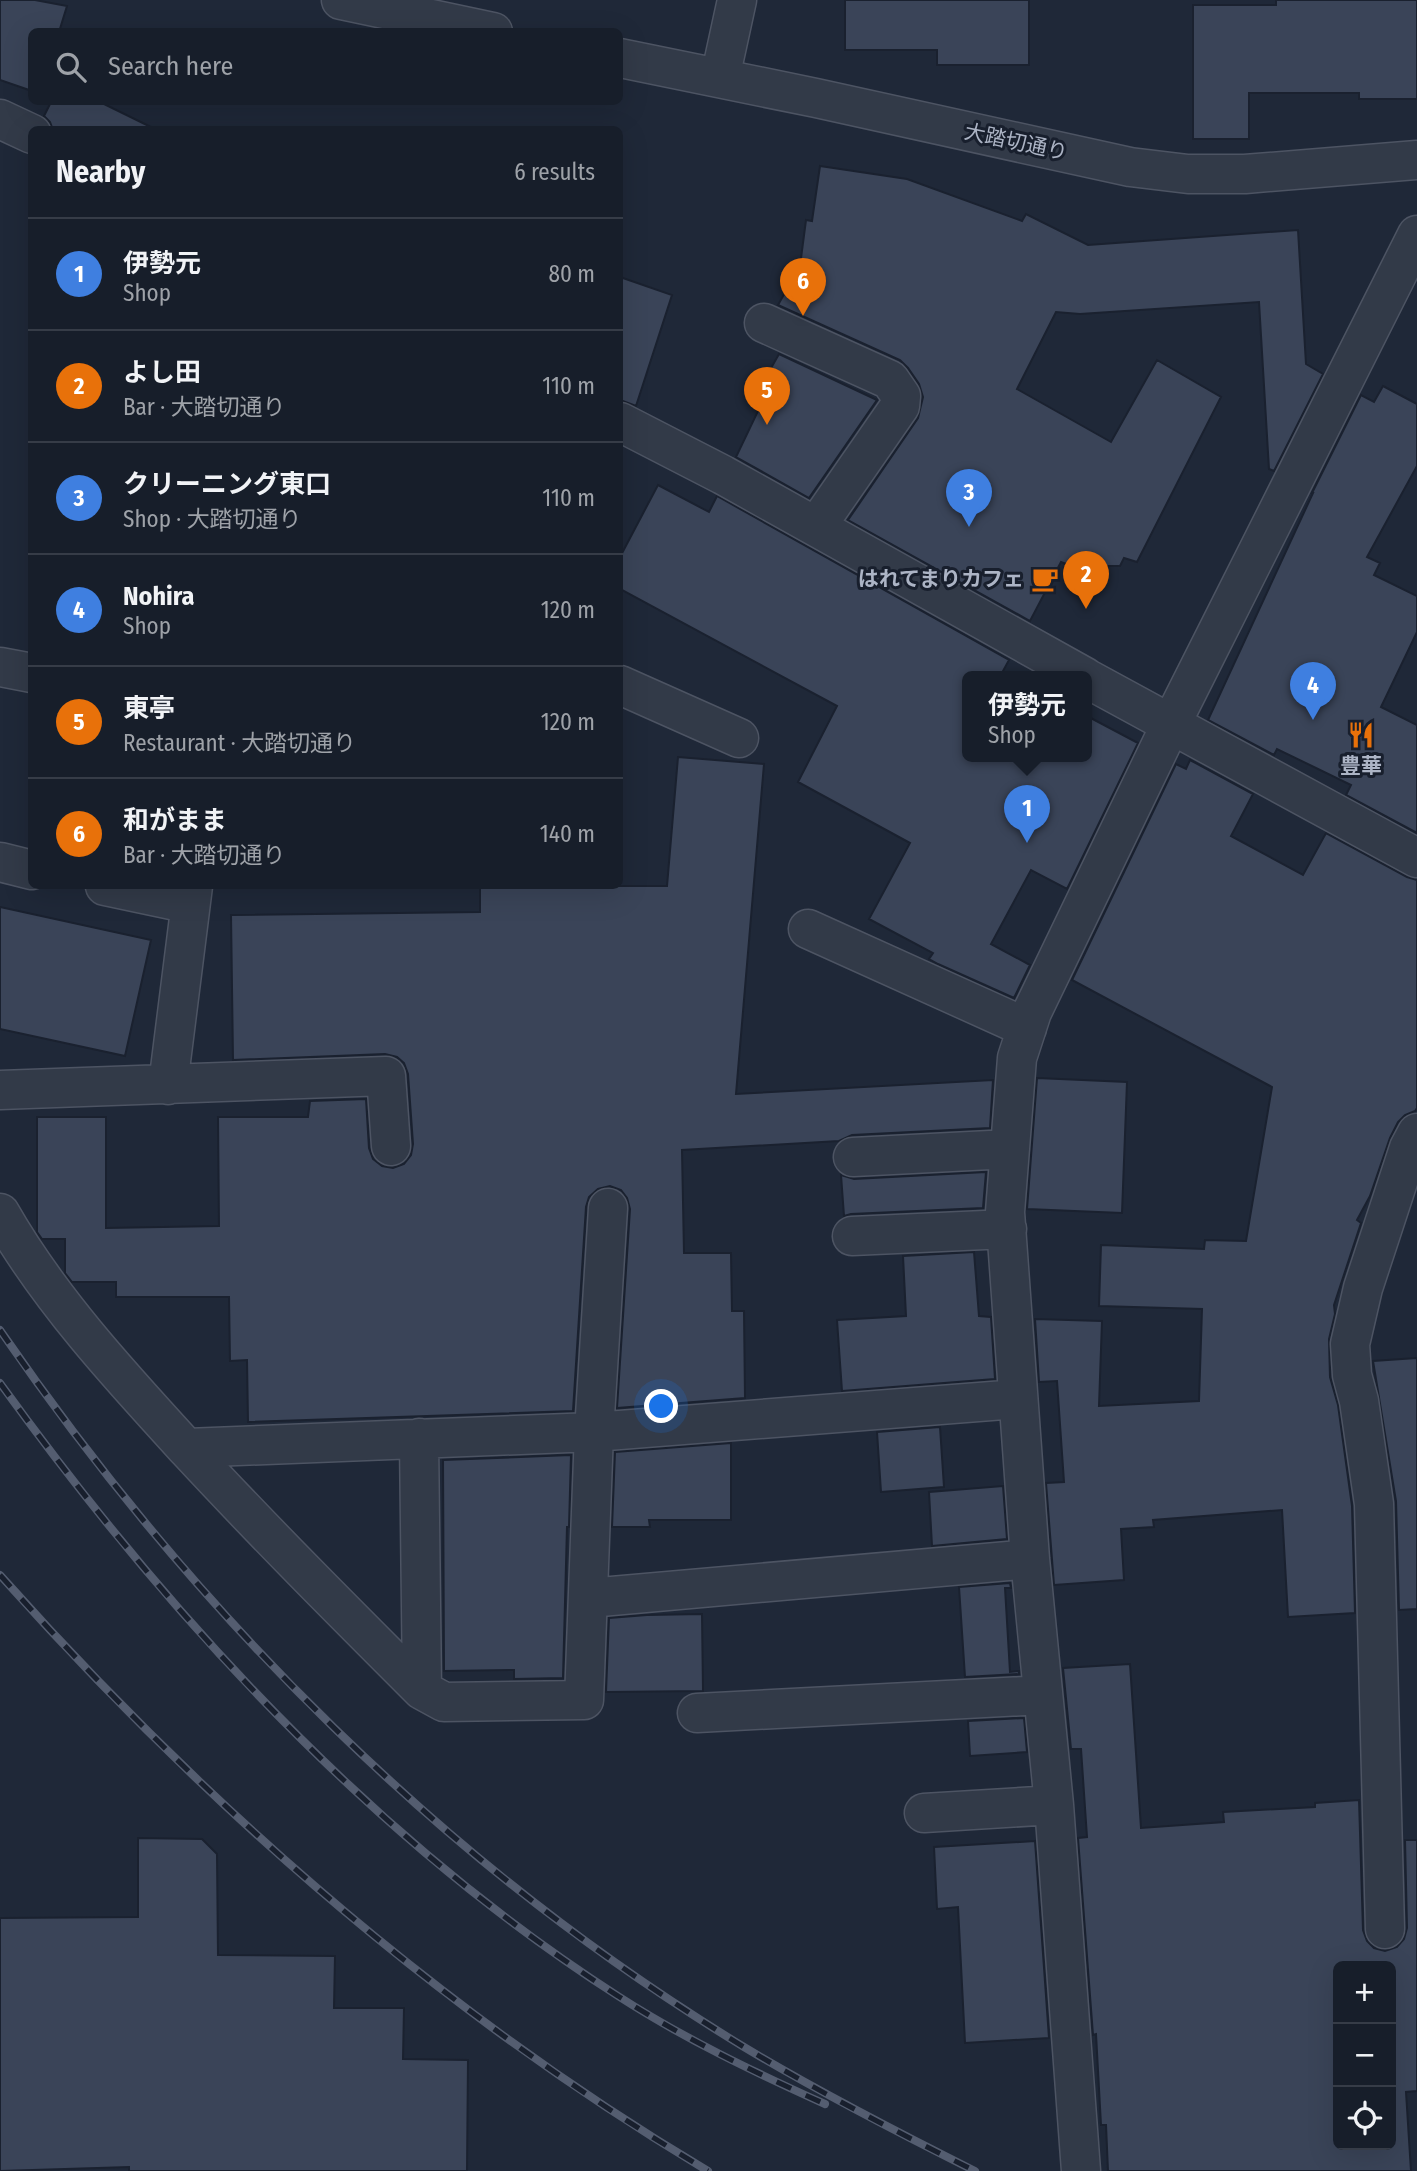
<!DOCTYPE html>
<html lang="en">
<head>
<meta charset="utf-8">
<style>
  body { margin:0; font-family:"Fira Sans Condensed","Noto Sans JP",sans-serif; background:#202732; color:#f1f3f6 }
  .controls { position:absolute; right:21px; bottom:21px; display:grid; overflow:hidden; border-radius:10px; box-shadow:0 7px 28px #0002 }
  .controls button { width:63px; height:63px; display:grid; place-items:center; padding:0; border:0; border-bottom:2px solid #363c47; background:#171e2a; color:#f1f3f6; font:35px sans-serif }
  .you { position:absolute; left:662px; top:1407px; width:24px; height:24px; margin:-18px; border:5px solid #fff; border-radius:50%; background:#1a73e8; box-shadow:0 0 0 10px #1a73e833 }
  .badge { display:grid; place-items:center; width:46px; height:46px; border-radius:50%; background:#79a2fe; color:#fff; font-size:23px; font-weight:700 }
  .pin { position:absolute; translate:-50% -58px; filter:drop-shadow(0 2px 4px #0008) }
  .pin::after { content:''; position:absolute; top:37px; width:24px; height:21px; background:inherit; clip-path:polygon(0 0,100% 0,50% 100%) }
  .popup { position:absolute; left:962px; top:671px; width:130px; height:91px; box-sizing:border-box; display:grid; place-content:center; border-radius:10px; background:#171e2a; filter:drop-shadow(0 2px 5px #0005); font-size:23px; white-space:nowrap; color:#9ea2a8 }
  .popup b { font-size:26px; color:#f1f3f6 }
  .popup::after { content:''; position:absolute; left:50%; top:100%; margin-left:-14px; border:14px solid transparent; border-top-color:#171e2a }
  .list { margin:0; padding:0; list-style:none }
  h2 { display:flex; justify-content:space-between; align-items:center; height:91px; margin:0; padding:0 28px; font-size:30px }
  h2 small { font-size:23px; font-weight:400; color:#9ea2a8 }
  .list li { display:grid; grid-template-columns:46px 1fr auto; gap:21px; align-items:center; box-sizing:border-box; height:112px; padding:0 28px; border-top:2px solid #363c47 }
  .list b { display:block; font-size:26px; white-space:nowrap }
  .list p { margin:0; font-size:23px; white-space:nowrap; color:#9ea2a8 }
  .list em { font-size:23px; font-style:normal; color:#9ea2a8 }
  .icon { flex:none; width:38px; height:38px; fill:none; stroke:currentColor; stroke-width:2; stroke-linecap:round; stroke-linejoin:round }
  .map { position:relative; flex:none; width:1417px; height:2171px; overflow:hidden }
  .search { position:absolute; background:#171e2a; box-shadow:0 7px 28px #0002; left:28px; top:28px; width:595px; height:77px; display:flex; align-items:center; gap:18px; box-sizing:border-box; padding:0 24px; border-radius:10px; color:#9ea2a8; font-size:26px }
  .panel { position:absolute; background:#171e2a; box-shadow:0 7px 28px #0002; left:28px; top:126px; width:595px; height:763px; border-radius:10px }
  .map>svg:first-child { display:block }
  .building { fill:#3a4458; stroke:#1a212f; stroke-width:2; fill-rule:evenodd }
  .lines { fill:none; stroke-linecap:round; stroke-linejoin:round }
  .minor-casing { stroke:#4d5463; stroke-width:41 }
  .minor { stroke:#323a48; stroke-width:38 }
  .rail-casing { stroke:#545d70; stroke-width:8 }
  .rail { stroke:#181f2d; stroke-width:5; stroke-dasharray:16; stroke-linecap:butt }
  .labels { text-anchor:middle; dominant-baseline:central; stroke-width:6; stroke-linejoin:round; paint-order:stroke }
  .street-label { font-size:21px; fill:#acb4c5; stroke:#181f2d }
  .poi-label { font-size:21px; font-weight:bold; fill:#acb4c5; stroke:#181f2d; text-anchor:end }
</style>
</head>
<body>
<div class="map">
<svg width="1417" height="2171" viewBox="0 0 1417 2171">
  <rect width="100%" height="100%" fill="#1f2838"/>
  <!-- building -->
  <path class="building" d="M0,0H35L67,6L59,32H32V91L0,80Z
    M845,0H1029V65H937V50H845Z
    M1276,0H1417V99H1359V93H1249V139H1193V5H1276Z
    M51,102H100L157,130H53L50,122L44,116Z
    M820,166L907,179L1022,221L1026,214L1088,245L1298,230L1306,364L1323,374L1274,471L1269,469L1259,302L1080,314L1056,312L1017,389L1111,442L1157,360L1221,397L1137,562L1124,558L1120,566H1104L1101,577L1061,562L1030,621L848,520L918,418L923,397L919,384L908,368L900,360L778,305L800,266L806,220L812,221Z
    M620,277L672,295L636,406L620,400Z
    M779,354L877,400L809,498L736,457L769,388L762,384Z
    M1383,386L1417,404V466L1367,557L1380,563L1374,575L1417,596V632L1381,707L1417,725V833L1346,795L1351,785L1277,749L1274,755L1208,720L1313,493H1312L1361,395L1374,402Z
    M658,485L709,512L717,496L1009,660L1003,671L1014,677H968V757H1087V716L1138,743L1067,889L1031,870L991,944L1030,965L1014,998L938,964L929,959L933,953L869,919L910,843L798,782L837,706L620,589V557Z
    M678,757L764,764L736,1094L993,1080L990,1128L852,1135L839,1141L682,1150L684,1253H731L732,1311H744L745,1398L617,1408L630,1209L627,1198L621,1190L610,1186L598,1189L589,1197L586,1207L573,1411L248,1422L247,1360L230,1361L229,1297H116V1282H72L65,1273V1239H42L37,1232V1117H106V1228L219,1226L218,1117H308L310,1101L366,1099L369,1148L373,1159L382,1166L393,1168L404,1164L411,1155L413,1144L408,1074L404,1063L397,1057L385,1054L233,1060L231,915L480,912V886H667Z
    M1190,760L1253,794L1231,836L1303,875L1326,833L1407,877L1417,880V1108L1415,1111L1405,1115L1398,1122L1390,1138L1370,1196L1357,1220L1361,1223L1334,1305L1335,1314L1329,1339L1330,1377L1338,1405L1352,1506L1355,1613L1288,1617L1282,1510L1153,1520L1154,1527L1121,1529L1124,1580L1054,1585L1046,1483L1064,1482L1057,1381L1039,1382L1035,1319L1102,1321L1099,1406L1199,1401L1202,1309L1099,1306L1101,1245L1204,1249L1205,1240L1246,1241L1272,1087L1072,980L1176,764L1186,769Z
    M0,907L151,940L125,1056L0,1029Z
    M1037,1078L1127,1082L1122,1213L1027,1209Z
    M986,1172L983,1208L851,1214L844,1216L841,1175L854,1179Z
    M974,1252L979,1316L991,1317L995,1379L842,1391L837,1320L906,1316L903,1256Z
    M1417,1358V1609L1399,1610L1396,1501L1373,1361Z
    M940,1427L944,1487L881,1492L877,1432Z
    M731,1443V1520H649L650,1527H612L615,1452Z
    M571,1455L569,1527H567L563,1678L514,1679V1670L444,1671L443,1460Z
    M1003,1486L1007,1539L932,1546L929,1492Z
    M1010,1583L1011,1588H1005L1010,1672L1019,1671V1674L965,1677L959,1587Z
    M702,1614L703,1691L606,1692L609,1618L647,1615Z
    M1130,1664L1141,1828L1224,1822L1223,1812L1315,1807V1803L1359,1800L1363,1930L1367,1941L1374,1948L1385,1951L1397,1947L1404,1939L1407,1928L1405,1840H1417V2091L1406,2092L1411,2171H1108L1106,2125H1101L1096,2034L1093,2035L1078,1838L1087,1837L1081,1749H1071L1063,1668ZM1338,1966H1391V2145H1338Z
    M1024,1718L1027,1752L970,1756L968,1721Z
    M138,1838L202,1839L217,1854L218,1955L335,1956L334,2008H404L403,2059L468,2060L467,2171H129V2167L0,2171V1918L138,1917Z
    M1035,1841L1049,2038L965,2043L958,1907L937,1909L934,1847Z"/>
  <g class="lines">
    <!-- minor casing -->
    <g class="minor-casing">
      <path id="minor" d="M341,0L493,32
        M620,58L816,98L1130,167L1188,174H1245L1417,160
        M720,78L737,0
        M0,119L32,134
        M764,323L890,380L901,396L900,406L816,527
        M620,422L723,475L1085,677
        M0,667L32,673
        M1086,678L1417,858
        M620,685L739,738
        M0,862L32,870
        M105,886L190,904
        M808,929L1027,1028
        M168,1085L193,886
        M0,1090L386,1076L391,1146
        M853,1157L1010,1149
        M0,1213C49,1299 121,1377 188,1450C264,1532 343,1611 422,1690L444,1702L584,1700L594,1432L608,1208
        M852,1236L1007,1229
        M419,1438L422,1690
        M187,1448L594,1432L1018,1399
        M589,1598L1030,1559
        M697,1713L1043,1695
        M924,1813L1054,1805
        M1385,1929L1374,1504L1359,1401L1352,1375L1350,1344L1363,1288L1409,1148L1417,1133
        M1081,2171L1054,1805L1030,1559L1005,1212L1017,1058L1032,1012L1171,724L1417,235"/>
    </g>
    <!-- minor -->
    <use href="#minor" class="minor"/>
    <!-- rail casing -->
    <g class="rail-casing">
      <path id="rail" d="M0,1330C196,1615 447,1867 744,2047C819,2092 897,2132 975,2171
        M0,1383C169,1617 373,1839 618,1996C683,2038 754,2072 825,2104
        M0,1575C206,1806 441,2012 708,2171"/>
    </g>
    <!-- rail -->
    <use href="#rail" class="rail"/>
  </g>
  <!-- icons -->
  <defs>
    <g id="cafe-bare" transform="scale(2.1)"><path d="M-5.5-4.5H6V0H3Q3 3.5 0 3.5H-2.5Q-5.5 3.5-5.5 0ZM3-3.2v2h1.7v-2ZM-6 4.5H4V6H-6Z" fill="#e8710a" stroke="#181f2d" stroke-width="2.5" paint-order="stroke"/></g>
    <g id="restaurant-bare" transform="scale(2.1)"><path d="M-5-6h1v4h1v-4h1v4h1v-4h1v5L-1.5 .5V6h-2V.5L-5-1ZM5-6V6H3V1.5H1.5Q1.5-4 5-6Z" fill="#e8710a" stroke="#181f2d" stroke-width="2.5" paint-order="stroke"/></g>
  </defs>
  <g fill-rule="evenodd">
    <use href="#cafe-bare" x="1045" y="579"/>
    <use href="#restaurant-bare" x="1361" y="735"/>
  </g>
  <g class="labels">
    <!-- street labels -->
    <g class="street-label">
      <text transform="translate(1016 142) rotate(12)">大踏切通り</text>
    </g>
    <!-- poi labels -->
    <g class="poi-label">
      <text x="1024" y="579">はれてまりカフェ</text>
      <text x="1361" y="766" text-anchor="middle">豊華</text>
    </g>
  </g>
</svg>
<div class="controls">
<button>+</button>
<button>−</button>
<button><svg class="icon" aria-label="locate" viewBox="0 0 24 24"><circle cx="12" cy="12" r="6"/><path d="M12 2v4M12 18v4M2 12h4M18 12h4"/></svg></button>
</div>
<div class="you"></div>
<div class="pin badge" style="left:1027px;top:843px;background:#3f7fe0">1</div>
<div class="popup"><b>伊勢元</b>Shop</div>
<div class="pin badge" style="left:1086px;top:609px;background:#e8710a">2</div>
<div class="pin badge" style="left:969px;top:527px;background:#3f7fe0">3</div>
<div class="pin badge" style="left:1313px;top:720px;background:#3f7fe0">4</div>
<div class="pin badge" style="left:767px;top:425px;background:#e8710a">5</div>
<div class="pin badge" style="left:803px;top:316px;background:#e8710a">6</div>
<div class="search"><svg class="icon" aria-label="search" viewBox="0 0 24 24"><circle cx="10" cy="10" r="6"/><path d="M15 15l6 6"/></svg>Search here</div>
<section class="panel">
<h2>Nearby<small>6 results</small></h2>
<ul class="list">
<li><span class="badge" style="background:#3f7fe0">1</span><div><b>伊勢元</b><p>Shop</p></div><em>80 m</em></li>
<li><span class="badge" style="background:#e8710a">2</span><div><b>よし田</b><p>Bar · 大踏切通り</p></div><em>110 m</em></li>
<li><span class="badge" style="background:#3f7fe0">3</span><div><b>クリーニング東口</b><p>Shop · 大踏切通り</p></div><em>110 m</em></li>
<li><span class="badge" style="background:#3f7fe0">4</span><div><b>Nohira</b><p>Shop</p></div><em>120 m</em></li>
<li><span class="badge" style="background:#e8710a">5</span><div><b>東亭</b><p>Restaurant · 大踏切通り</p></div><em>120 m</em></li>
<li><span class="badge" style="background:#e8710a">6</span><div><b>和がまま</b><p>Bar · 大踏切通り</p></div><em>140 m</em></li>
</ul>
</section>
</div>
</body>
</html>
